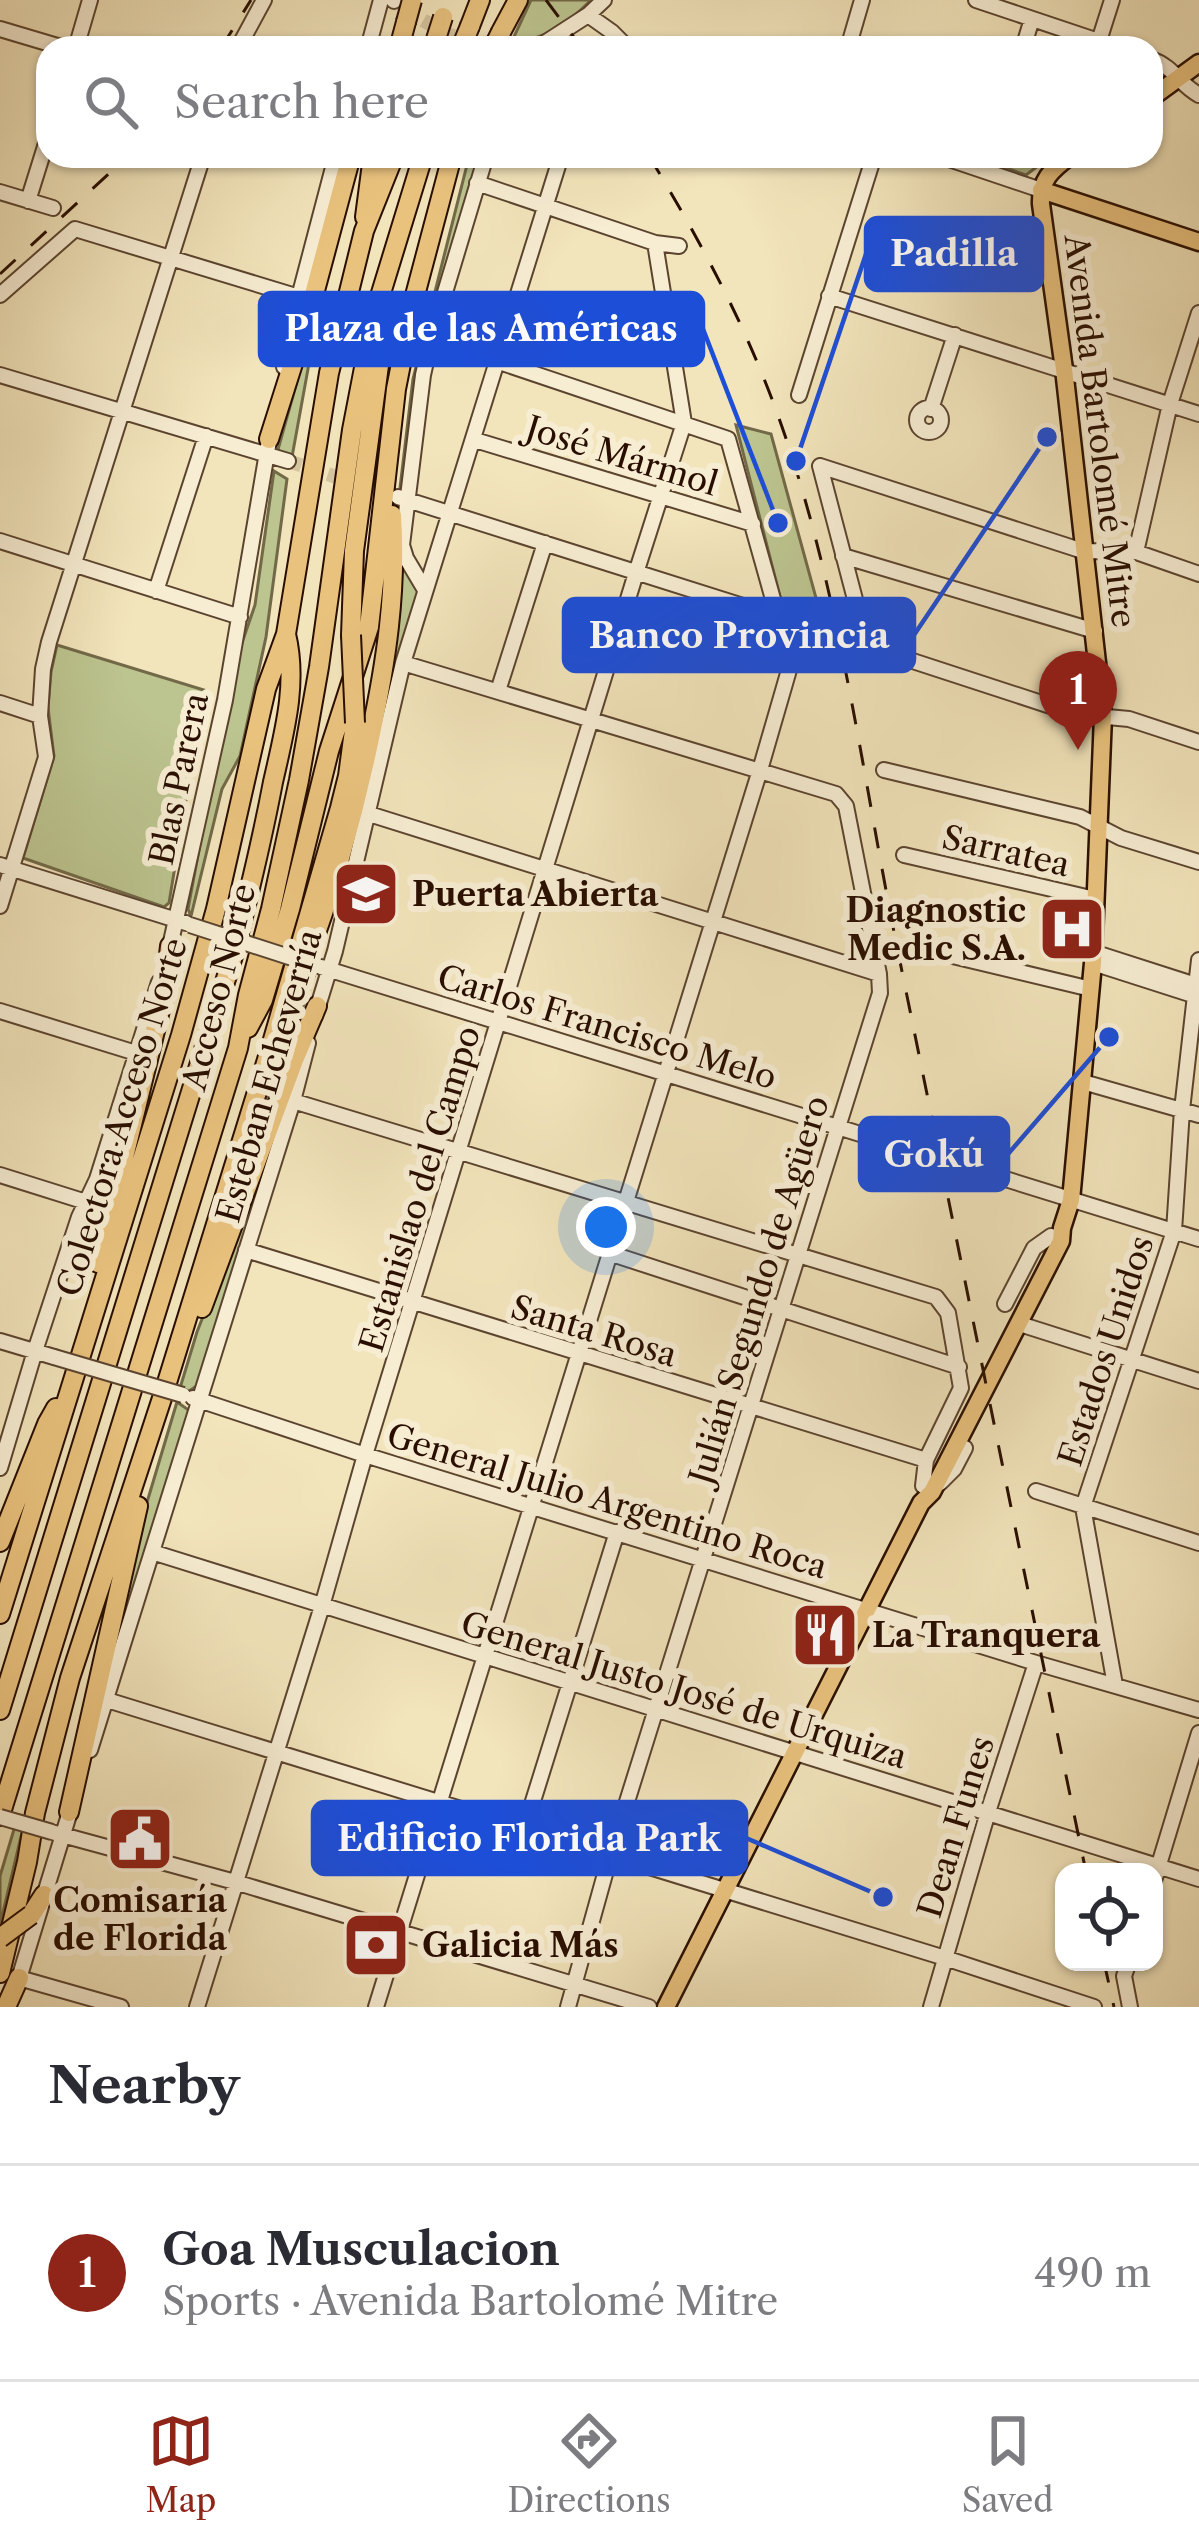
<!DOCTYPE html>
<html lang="en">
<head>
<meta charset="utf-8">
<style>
  body { margin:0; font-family:"Libre Caslon Text",serif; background:#f2f2f3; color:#2b2b33 }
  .controls { position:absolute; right:36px; bottom:36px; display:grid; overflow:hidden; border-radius:24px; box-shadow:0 3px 9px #0004 }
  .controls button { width:108px; height:108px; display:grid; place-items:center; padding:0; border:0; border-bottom:3px solid #e1e1e2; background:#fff; color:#2b2b33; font:60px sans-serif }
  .you { position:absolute; left:606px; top:1227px; width:42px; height:42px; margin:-30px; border:9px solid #fff; border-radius:50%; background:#1a73e8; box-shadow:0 0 0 18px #1a73e833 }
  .badge { display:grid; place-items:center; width:78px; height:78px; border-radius:50%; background:#8f2418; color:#fff; font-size:39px; font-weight:700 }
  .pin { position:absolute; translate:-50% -99px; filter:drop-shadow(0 3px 6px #0008) }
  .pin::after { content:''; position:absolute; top:63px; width:42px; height:36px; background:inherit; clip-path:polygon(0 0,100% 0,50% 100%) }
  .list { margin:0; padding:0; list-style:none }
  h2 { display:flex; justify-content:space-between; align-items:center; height:156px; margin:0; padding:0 48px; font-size:51px }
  h2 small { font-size:39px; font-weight:400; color:#7c7c81 }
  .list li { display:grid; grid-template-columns:78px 1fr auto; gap:36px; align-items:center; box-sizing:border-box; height:216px; padding:0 48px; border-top:3px solid #e1e1e2 }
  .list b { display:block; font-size:45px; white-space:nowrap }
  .list p { margin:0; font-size:39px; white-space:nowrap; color:#7c7c81 }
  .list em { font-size:39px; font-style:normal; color:#7c7c81 }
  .icon { flex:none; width:66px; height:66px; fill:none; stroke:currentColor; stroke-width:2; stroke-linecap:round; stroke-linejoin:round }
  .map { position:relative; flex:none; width:1199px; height:2007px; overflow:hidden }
  .search { position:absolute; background:#fff; box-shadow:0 3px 9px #0004; left:36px; right:36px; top:36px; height:132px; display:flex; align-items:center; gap:30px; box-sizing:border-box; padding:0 42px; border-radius:36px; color:#7c7c81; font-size:45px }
  .sheet { height:372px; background:#fff }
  nav { display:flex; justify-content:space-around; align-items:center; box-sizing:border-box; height:168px; border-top:3px solid #e1e1e2; background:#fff; font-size:33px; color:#7c7c81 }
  nav a { display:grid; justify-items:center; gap:6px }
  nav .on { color:#8f2418 }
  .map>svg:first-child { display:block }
  .green { fill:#bcc48f; stroke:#726948; stroke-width:3 }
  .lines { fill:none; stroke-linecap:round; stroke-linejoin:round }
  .minor-tunnel { stroke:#d4c49f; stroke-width:14; stroke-dasharray:14 7; stroke-linecap:butt }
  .minor-casing { stroke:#5b442f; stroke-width:18 }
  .major-casing { stroke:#290e00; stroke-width:21 }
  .highway-casing { stroke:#290e00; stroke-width:22 }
  .minor { stroke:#f7edd3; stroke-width:14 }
  .major { stroke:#e9c27e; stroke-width:16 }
  .highway { stroke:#e9c27e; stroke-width:18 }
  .rail { stroke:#290e00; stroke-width:3; stroke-dasharray:21 21; stroke-linecap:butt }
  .minor-bridge-casing { stroke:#5b442f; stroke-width:18; stroke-linecap:butt }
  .highway-bridge-casing { stroke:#290e00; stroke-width:22; stroke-linecap:butt }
  .minor-bridge { stroke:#f7edd3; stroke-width:14 }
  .highway-bridge { stroke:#e9c27e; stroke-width:18 }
  .labels { text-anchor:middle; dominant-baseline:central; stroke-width:12; stroke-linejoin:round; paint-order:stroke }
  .street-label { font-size:33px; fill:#290e00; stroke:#f7edd3 }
  .poi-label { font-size:33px; font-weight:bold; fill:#290e00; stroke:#f7edd3; text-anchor:start }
  .leader { fill:none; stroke:#1d4ed8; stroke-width:4.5 }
  .callout-dot { fill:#1d4ed8; stroke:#f7edd3; stroke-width:4.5 }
  .callout { fill:#1d4ed8; stroke:#1d4ed8; stroke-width:4.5 }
  .callout-label { font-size:36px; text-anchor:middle; font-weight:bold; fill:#fff }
</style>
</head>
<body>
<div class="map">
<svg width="1199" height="2007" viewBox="0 0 1199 2007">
  <rect width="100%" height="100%" fill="#f2e4bb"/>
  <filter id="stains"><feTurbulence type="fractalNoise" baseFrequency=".00167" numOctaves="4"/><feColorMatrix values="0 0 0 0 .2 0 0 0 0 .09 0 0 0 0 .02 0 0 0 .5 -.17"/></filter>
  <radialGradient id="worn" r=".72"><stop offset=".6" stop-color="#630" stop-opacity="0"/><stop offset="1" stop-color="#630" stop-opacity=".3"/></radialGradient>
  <!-- green -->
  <path class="green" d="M531,0H591C571,21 541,43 512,41Z
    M474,156H481L468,197L404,490L400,488L413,379L469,157Z
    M994,156H1051L1026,175L992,163Z
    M322,292L292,457L277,453Z
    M736,425L771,434L824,627L784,612Z
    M274,471L287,479L266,637L240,756L222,789L191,916L188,909L232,672L255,605Z
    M399,508L403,510L400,544L421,587L378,740L399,550Z
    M57,645L204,690L169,903L164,907L23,858L54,756L48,708L51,672Z
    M308,972L315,974L264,1113L268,1088Z
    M269,1147L274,1149L198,1385L189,1391L180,1388L197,1332Z
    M177,1402L190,1411L103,1697L145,1509Z
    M15,1826L23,1828L0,1925V1876Z"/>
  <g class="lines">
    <!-- minor-tunnel -->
    <path class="minor-tunnel" d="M405,10L449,35L506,48
      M288,461L391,495"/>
    <!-- minor casing -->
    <g class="minor-casing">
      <path id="minor" d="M393,0L394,1
        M976,0L1119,48
        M588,15L612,32L628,48
        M0,29L64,48
        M1099,41L1112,0
        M76,48L90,0
        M238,48L264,0
        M368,48L381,0
        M537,48L588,15L604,0
        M848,48L862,0
        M1023,48L1032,19
        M1151,59C1174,67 1179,84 1199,95
        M940,156L1041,190
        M477,183L655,243L679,246
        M0,192L53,208
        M28,201L48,137
        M0,295L75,229L299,297
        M829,296L1199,414
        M431,339L728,439L778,617
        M284,367L299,297L336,156
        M0,375L288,461
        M799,395L874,156
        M917 420a12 12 0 1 1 24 0a12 12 0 1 1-24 0Z
        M931,409L955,335
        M475,440L753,524
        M820,466L1083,551L1136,552L1199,574
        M820,466L867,645
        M398,497L778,617L1075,714L1129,719L1199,742
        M0,541L240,617
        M1136,552L1170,404L1199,313
        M843,556L1095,631
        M425,590L406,558L402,545L423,375L431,339L486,156
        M156,591L206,436
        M403,663L836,794L846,806L879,974L880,993L610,1856L568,2007
        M498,691L545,543
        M0,703L40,716
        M884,770L1080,817L1121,838L1199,862
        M366,813L879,974
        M904,855L1095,899
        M0,865L186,923
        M0,906L46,757L40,716L43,669L49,642L203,156
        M919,948L1091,989
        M1093,952L1199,986
        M168,955L225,700L271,429
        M1093,963L1199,997
        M321,967L1199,1239
        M0,1011L136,1053
        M315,1016L335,951L403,663L561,156
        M1083,1082L1199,1115
        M293,1101L936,1297L948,1313L961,1388L926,1460L923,1486
        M0,1175L86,1202
        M246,1250L926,1460
        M609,1253L959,1367
        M1005,1304L1034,1248L1051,1236
        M1026,1326L1199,1381
        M0,1341L54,1357
        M193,1398L365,1455L1036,1663L1199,1710
        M0,1468L35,1351L79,1217L97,1179L159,982
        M940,1483L954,1469L965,1448
        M1036,1491L1199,1543
        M152,1552L1199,1879
        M1115,1685L1083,1507L1174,1231L1182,1110L1199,960
        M107,1700L945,1958L1094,2007
        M90,1750L293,1101L308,1043
        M524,1830L617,1532
        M55,1833L235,1882L649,2007
        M1154,1881L1199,1733
        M1129,1962L1124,1976L1130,2007
        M19,1978L121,2007
        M17,1985L72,1805
        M197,2007L322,1606L365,1455L636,573L684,423L655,243
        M376,2007L760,770L802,625
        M931,2007L988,1812L1036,1663"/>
    </g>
    <!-- major casing -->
    <g class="major-casing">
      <path id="major" d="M1151,98L1199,63
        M1041,190L1199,242
        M666,2007L921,1503L932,1492L1061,1241L1062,1228L1071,1200L1093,963L1103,716L1064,369L1041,204C1040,180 1051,170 1070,156"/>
    </g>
    <!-- highway casing -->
    <g class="highway-casing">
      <path id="highway" d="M470,26L480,0
        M501,32L518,0
        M399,48L406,22
        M365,217L373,156
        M269,439L309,313L351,156
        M351,635L354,551L385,321
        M306,962C333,888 354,815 370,738C386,663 397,592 392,515
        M248,1028L263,1000L290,909L329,751L369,627L396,389L413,303L452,156
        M98,1263L165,990L170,946
        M202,1308L294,1060L317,1006
        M0,1542L47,1424L56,1408
        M0,1614L181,1035L216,909L266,689L286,634
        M0,1710L233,956C248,898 262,840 273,782C284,733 298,684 286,634L329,373L364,231L394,156
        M69,1812L138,1506
        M0,1816L238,1048L248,995L271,909L299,780L319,667L352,430L374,316L423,156
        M31,1915L44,1895
        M0,1973L27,1862L35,1813L70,1678L165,1389L270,1050L340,808L348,776L355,723
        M6,2007L19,1978"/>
    </g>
    <!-- minor -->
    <use href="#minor" class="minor"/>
    <!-- major -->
    <use href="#major" class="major"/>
    <!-- highway -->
    <use href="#highway" class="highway"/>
    <!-- rail -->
    <path class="rail" d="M546,0L582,48
      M221,48L251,0
      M649,156C701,242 748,329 781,424C840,592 862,773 897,947C960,1255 1022,1564 1086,1872
      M0,274L128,156
      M1104,1962L1114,2007"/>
    <!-- minor-bridge casing -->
    <g class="minor-bridge-casing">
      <path id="minor-bridge" d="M190,925L317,966
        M54,1357L183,1395
        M0,1817L52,1832"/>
    </g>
    <!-- highway-bridge casing -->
    <g class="highway-bridge-casing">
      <path id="highway-bridge" d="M406,22L412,0
        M436,39L443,17
        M461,48L470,26
        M493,48L501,32
        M351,635L355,723
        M0,1938L31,1915"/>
    </g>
    <!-- minor-bridge -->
    <use href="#minor-bridge" class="minor-bridge"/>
    <!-- highway-bridge -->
    <use href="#highway-bridge" class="highway-bridge"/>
  </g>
  <!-- icons -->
  <defs>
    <g id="school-square" transform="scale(3.45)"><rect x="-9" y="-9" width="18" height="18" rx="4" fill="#8f2418" stroke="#f7edd3"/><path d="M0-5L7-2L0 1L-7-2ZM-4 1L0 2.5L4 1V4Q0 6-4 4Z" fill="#fff"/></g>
    <g id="hospital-square" transform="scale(3.45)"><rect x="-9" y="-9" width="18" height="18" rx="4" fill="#8f2418" stroke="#f7edd3"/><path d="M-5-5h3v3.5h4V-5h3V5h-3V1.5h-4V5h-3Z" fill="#fff"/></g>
    <g id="restaurant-square" transform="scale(3.45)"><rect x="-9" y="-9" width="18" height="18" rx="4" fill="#8f2418" stroke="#f7edd3"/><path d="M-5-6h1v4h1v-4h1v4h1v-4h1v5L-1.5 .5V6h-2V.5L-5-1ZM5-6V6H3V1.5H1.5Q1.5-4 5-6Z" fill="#fff"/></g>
    <g id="civic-square" transform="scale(3.45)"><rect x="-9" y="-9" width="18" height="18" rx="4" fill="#8f2418" stroke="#f7edd3"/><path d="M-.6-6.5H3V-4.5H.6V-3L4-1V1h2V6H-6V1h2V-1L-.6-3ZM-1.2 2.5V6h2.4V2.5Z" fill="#fff"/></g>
    <g id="bank-square" transform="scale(3.45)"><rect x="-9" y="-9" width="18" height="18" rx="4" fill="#8f2418" stroke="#f7edd3"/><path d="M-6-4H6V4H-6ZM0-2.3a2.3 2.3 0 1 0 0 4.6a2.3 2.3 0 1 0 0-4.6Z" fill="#fff"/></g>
  </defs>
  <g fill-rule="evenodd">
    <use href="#school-square" x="366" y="894"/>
    <use href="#hospital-square" x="1072" y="929"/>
    <use href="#restaurant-square" x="825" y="1635"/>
    <use href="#civic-square" x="140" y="1839"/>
    <use href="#bank-square" x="376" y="1945"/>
  </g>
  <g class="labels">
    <!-- street labels -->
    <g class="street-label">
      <text transform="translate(1100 431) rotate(83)">Avenida Bartolomé Mitre</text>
      <text transform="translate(622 456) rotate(17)">José Mármol</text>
      <text transform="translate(179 779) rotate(-78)">Blas Parera</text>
      <text transform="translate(1006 851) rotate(13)">Sarratea</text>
      <text transform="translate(219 987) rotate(-76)">Acceso Norte</text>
      <text transform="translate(607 1027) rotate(17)">Carlos Francisco Melo</text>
      <text transform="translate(269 1076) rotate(-74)">Esteban Echeverría</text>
      <text transform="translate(122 1117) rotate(-73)">Colectora Acceso Norte</text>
      <text transform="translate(420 1189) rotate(-73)">Estanislao del Campo</text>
      <text transform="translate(759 1290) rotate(-73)">Julián Segundo de Agüero</text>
      <text transform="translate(594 1331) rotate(17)">Santa Rosa</text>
      <text transform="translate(1106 1351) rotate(-72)">Estados Unidos</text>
      <text transform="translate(607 1501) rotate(17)">General Julio Argentino Roca</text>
      <text transform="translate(684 1690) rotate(17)">General Justo José de Urquiza</text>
      <text transform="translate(956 1827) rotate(-73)">Dean Funes</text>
    </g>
    <!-- poi labels -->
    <g class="poi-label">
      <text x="412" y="894">Puerta Abierta</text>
      <text x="1026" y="910" text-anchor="end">Diagnostic<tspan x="1026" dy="38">Medic S.A.</tspan></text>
      <text x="872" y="1635">La Tranquera</text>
      <text x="140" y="1900" text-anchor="middle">Comisaría<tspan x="140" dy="38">de Florida</tspan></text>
      <text x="422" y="1945">Galicia Más</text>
    </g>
  </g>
  <!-- callouts -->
  <path class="leader" d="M796 461L866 254M778 523L703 329M1047 437L914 635M1109 1037L1008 1154M883 1897L746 1838"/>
  <g class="callout-dot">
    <circle cx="796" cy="461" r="12"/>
    <circle cx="778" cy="523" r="12"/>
    <circle cx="1047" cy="437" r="12"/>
    <circle cx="1109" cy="1037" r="12"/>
    <circle cx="883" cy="1897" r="12"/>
  </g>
  <g class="callout">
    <rect x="866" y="218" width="176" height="72" rx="12"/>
    <rect x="260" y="293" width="443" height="72" rx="12"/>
    <rect x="564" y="599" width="350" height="72" rx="12"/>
    <rect x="860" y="1118" width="148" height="72" rx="12"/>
    <rect x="313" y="1802" width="433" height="72" rx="12"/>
  </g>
  <g class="callout-label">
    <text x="954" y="266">Padilla</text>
    <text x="481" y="341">Plaza de las Américas</text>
    <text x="739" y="648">Banco Provincia</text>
    <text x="934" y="1167">Gokú</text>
    <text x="529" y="1851">Edificio Florida Park</text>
  </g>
  <rect width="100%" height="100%" filter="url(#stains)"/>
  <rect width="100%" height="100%" fill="url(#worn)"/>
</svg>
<div class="controls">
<button><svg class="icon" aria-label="locate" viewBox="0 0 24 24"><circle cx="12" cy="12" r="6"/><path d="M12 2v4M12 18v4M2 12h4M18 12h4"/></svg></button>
</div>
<div class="you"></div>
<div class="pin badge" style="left:1078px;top:750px">1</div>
<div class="search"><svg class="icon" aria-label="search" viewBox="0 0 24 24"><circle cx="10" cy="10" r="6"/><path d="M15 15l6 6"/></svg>Search here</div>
</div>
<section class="sheet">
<h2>Nearby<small></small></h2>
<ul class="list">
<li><span class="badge">1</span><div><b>Goa Musculacion</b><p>Sports · Avenida Bartolomé Mitre</p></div><em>490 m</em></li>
</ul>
</section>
<nav>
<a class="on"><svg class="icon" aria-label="map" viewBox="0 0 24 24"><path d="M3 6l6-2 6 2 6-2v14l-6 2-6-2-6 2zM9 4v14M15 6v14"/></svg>Map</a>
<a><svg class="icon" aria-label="directions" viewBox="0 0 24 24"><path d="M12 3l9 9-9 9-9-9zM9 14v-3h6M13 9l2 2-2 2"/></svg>Directions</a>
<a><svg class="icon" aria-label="saved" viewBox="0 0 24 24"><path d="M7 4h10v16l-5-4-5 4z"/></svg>Saved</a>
</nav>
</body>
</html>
